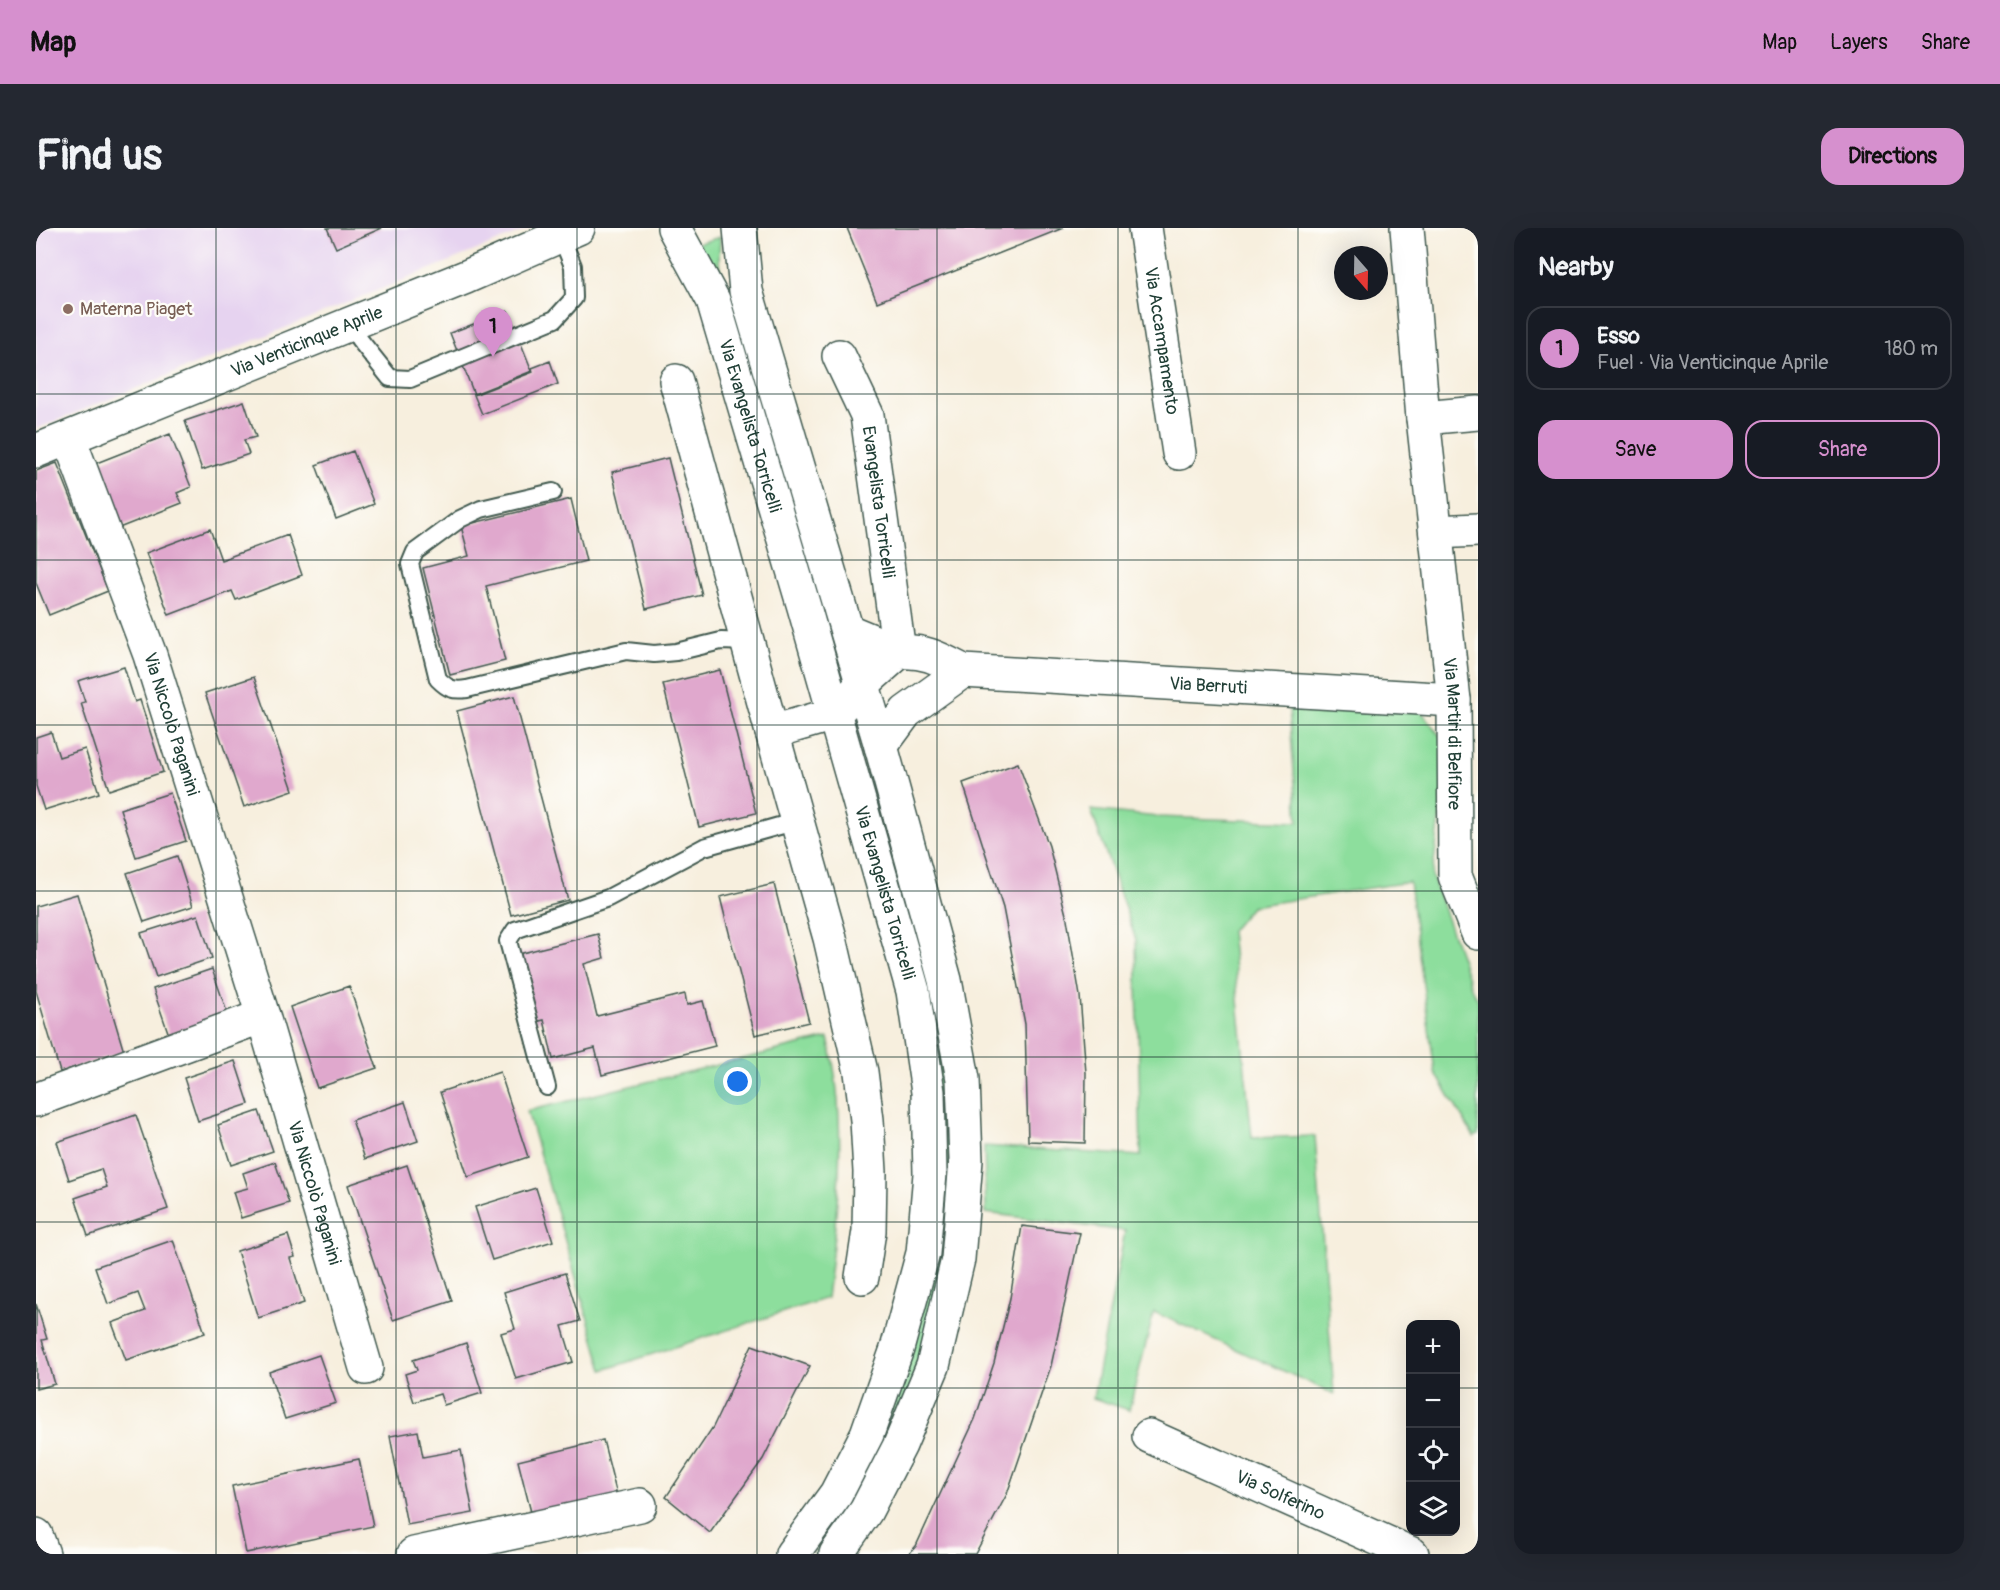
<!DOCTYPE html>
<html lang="en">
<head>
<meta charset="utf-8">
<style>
  body { margin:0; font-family:Pangolin,sans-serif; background:#242831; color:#f1f3f6 }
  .controls { position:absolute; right:18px; bottom:18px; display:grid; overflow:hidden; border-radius:12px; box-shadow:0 6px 24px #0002 }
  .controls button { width:54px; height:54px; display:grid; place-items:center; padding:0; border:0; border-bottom:2px solid #363941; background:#171b24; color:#f1f3f6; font:30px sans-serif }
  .compass { position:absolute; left:1298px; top:18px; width:54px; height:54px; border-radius:50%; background:#171b24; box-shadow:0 6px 24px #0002; rotate:160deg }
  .you { position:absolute; left:702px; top:854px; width:21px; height:21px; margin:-15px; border:4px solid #fff; border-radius:50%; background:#1a73e8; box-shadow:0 0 0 9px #1a73e833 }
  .badge { display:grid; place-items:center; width:39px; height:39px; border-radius:50%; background:#d690ce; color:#111; font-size:20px; font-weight:700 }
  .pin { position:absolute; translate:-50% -50px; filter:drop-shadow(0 2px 3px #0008) }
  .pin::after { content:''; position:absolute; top:32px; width:21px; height:18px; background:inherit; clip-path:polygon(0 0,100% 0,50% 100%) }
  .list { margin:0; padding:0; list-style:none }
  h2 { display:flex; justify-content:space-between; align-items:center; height:78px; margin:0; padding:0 24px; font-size:26px }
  h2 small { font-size:20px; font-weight:400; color:#9ea1a6 }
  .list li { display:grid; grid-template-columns:39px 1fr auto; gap:18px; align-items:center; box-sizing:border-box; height:84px; margin:0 12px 12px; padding:0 12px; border:2px solid #363941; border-radius:18px }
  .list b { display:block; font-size:22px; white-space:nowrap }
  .list p { margin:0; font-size:20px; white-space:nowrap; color:#9ea1a6 }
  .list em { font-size:20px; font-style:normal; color:#9ea1a6 }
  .actions { display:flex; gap:12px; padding:18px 24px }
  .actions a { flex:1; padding:14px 0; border:2px solid #d690ce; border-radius:18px; text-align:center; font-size:21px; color:#d690ce }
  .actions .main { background:#d690ce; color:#111 }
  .icon { flex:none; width:33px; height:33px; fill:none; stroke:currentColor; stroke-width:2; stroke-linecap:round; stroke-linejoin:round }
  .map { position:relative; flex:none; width:1442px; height:1326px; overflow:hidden; border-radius:18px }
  header { display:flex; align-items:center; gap:36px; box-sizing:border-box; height:84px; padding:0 30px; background:#d690ce; color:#111 }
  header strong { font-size:28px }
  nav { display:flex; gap:33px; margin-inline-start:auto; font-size:21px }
  .intro { display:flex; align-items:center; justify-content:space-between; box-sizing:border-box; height:144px; padding:0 36px }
  h1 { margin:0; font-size:42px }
  .button { padding:15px 27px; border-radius:18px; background:#d690ce; color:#111; font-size:21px; font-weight:700 }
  main { display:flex; gap:36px; padding:0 36px }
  aside { flex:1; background:#171b24; border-radius:18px; box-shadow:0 6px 24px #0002 }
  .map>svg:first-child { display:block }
  .built { fill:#e6d3f0 }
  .green { fill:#8dde9d; stroke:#568e68; stroke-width:1.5 }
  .building { fill:#e0a8cd }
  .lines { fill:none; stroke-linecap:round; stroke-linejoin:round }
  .service-casing { stroke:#3f584e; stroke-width:20 }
  .minor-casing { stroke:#3f584e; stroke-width:36 }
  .tertiary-casing { stroke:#3f584e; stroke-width:36 }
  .service { stroke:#fff; stroke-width:16 }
  .minor { stroke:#fff; stroke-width:33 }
  .tertiary { stroke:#fff; stroke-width:33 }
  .grid { fill:none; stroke:#1f3d34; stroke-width:1.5; stroke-opacity:0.55 }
  .education-dot { fill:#8d6e63; stroke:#fdfcf7; stroke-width:2 }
  .labels { text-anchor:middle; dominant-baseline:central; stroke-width:4.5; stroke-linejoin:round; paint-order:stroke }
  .education-label { font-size:18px; fill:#785e54; stroke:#fdfcf7; text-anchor:start }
  .street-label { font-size:18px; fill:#1f3d34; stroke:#fdfcf7 }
</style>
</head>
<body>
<header>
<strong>Map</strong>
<nav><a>Map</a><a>Layers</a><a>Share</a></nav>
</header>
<div class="intro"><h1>Find us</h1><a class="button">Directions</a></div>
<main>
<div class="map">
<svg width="1442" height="1326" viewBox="0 0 1442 1326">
  <rect width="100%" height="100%" fill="#fdfcf7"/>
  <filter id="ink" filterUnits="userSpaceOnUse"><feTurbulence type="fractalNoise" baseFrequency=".0167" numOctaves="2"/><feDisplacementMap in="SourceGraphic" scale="12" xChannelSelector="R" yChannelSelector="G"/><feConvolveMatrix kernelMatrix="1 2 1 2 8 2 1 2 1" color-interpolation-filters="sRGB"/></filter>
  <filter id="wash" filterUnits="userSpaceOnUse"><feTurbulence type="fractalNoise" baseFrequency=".008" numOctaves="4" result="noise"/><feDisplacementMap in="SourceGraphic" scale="24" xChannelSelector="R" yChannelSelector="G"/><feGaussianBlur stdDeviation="1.35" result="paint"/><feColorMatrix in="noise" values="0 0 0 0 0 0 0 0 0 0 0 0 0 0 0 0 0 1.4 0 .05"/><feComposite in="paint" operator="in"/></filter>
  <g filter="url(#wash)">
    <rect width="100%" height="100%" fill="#f7efde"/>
    <!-- built -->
    <path class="built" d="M0,0H495L0,201Z"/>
    <!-- green -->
    <path class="green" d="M684,9L683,33L687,62L660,16Z
      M1382,479L1408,513V561L1396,648L1437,764L1442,772V907L1438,909L1399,844L1373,654L1216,678L1195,703L1216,910L1279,908L1298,1166L1118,1084L1093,1182L1057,1170L1089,1003L950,985L948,918L1105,928L1100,712L1055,582L1122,589L1262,594L1253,480Z
      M844,593C864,657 887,721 901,786C912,838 913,889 915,942L905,941Z
      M792,810C813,895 801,985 791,1070L567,1142L491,883Z
      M912,959L910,1010L896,1089L871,1168L844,1232L789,1326H778L808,1280L906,960Z"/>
    <g id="blocks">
      <!-- building -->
      <path class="building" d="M291,0H346L300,20Z
        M811,0H1027L841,74Z
        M472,83L496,143L438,166L414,105Z
        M514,133L522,156L446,186L438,167L497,144L496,140Z
        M208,173L220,209L208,212L213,226L166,242L149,193Z
        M134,206L155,259L141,265L146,275L83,300L58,236Z
        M317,223L338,276L300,291L280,237Z
        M632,230L666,367L610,381L576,244Z
        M21,235L72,363L13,387L0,355V243Z
        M535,271L550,333L450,358L469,433L414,447L387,340L433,328L425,298Z
        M174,301L185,332L252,307L266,347L200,372L196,363L133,387L110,325Z
        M88,439L99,474L104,472L127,544L73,562L45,475L49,474L42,453Z
        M684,442L720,585L663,599L627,456Z
        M218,449L257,562L208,579L169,465Z
        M478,468L532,672L475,687L421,483Z
        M15,504L23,529L49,521L63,565L8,582L0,558V509Z
        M982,535L1013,618L1031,691L1044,768L1050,845L1049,915L992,913L989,796L967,680L927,555Z
        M134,565L150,613L100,629L84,581Z
        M141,628L157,678L108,694L91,645Z
        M738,656L773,794L719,807L684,669Z
        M41,666L88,824L24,844L0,763V678Z
        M162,687L176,730L120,749L105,705Z
        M562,706L568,730L548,736L561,788L649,766L651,777L667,773L679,818L566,847L559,820L517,831L508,792L499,794L482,726Z
        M176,741L192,787L133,807L117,761Z
        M313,758L341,840L281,860L254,779Z
        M199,833L213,876L162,893L148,850Z
        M464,844L492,929L432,949L404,864Z
        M369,874L382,913L329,931L316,892Z
        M223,883L237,923L195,937L182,897Z
        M100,887L132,981L52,1008L39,970L71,959L65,941L33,952L21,914Z
        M239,934L253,975L205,990L197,964L212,960L207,945Z
        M371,937L416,1073L357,1092L312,957Z
        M500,960L517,1013L456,1032L439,979Z
        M986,998L1044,1005L1015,1138L971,1266L939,1326H873L880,1318L939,1191L958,1135L974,1070Z
        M252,1007L259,1029L254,1030L268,1075L222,1090L201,1023Z
        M137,1012L169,1105L90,1132L76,1095L109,1083L102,1065L72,1076L59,1039Z
        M529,1045L544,1093L526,1098L537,1134L480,1151L465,1105L479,1101L468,1064Z
        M0,1076L11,1111L6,1112L19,1156L0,1161Z
        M430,1115L446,1165L408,1177L404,1166L378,1174L369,1146L381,1142L377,1132Z
        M716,1117L774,1138L727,1231L674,1305L630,1269L677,1199Z
        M283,1127L300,1175L249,1191L233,1144Z
        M382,1203L387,1229L425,1222L437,1285L371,1297L354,1208Z
        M567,1212L582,1271L497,1292L482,1233Z
        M323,1231L337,1298L210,1325L196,1258Z"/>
    </g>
  </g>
  <g filter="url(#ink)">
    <use href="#blocks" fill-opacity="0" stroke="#3f584e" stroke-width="1.5"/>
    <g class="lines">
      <!-- service casing -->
      <g class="service-casing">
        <path id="service" d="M314,96L323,111L354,150L374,151L519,91L538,70L537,38L525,8
          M517,264L445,281L424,291L379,324L374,336L402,451C412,461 417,463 431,461L590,423L618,426L640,424L685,413L711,414
          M511,859L472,713L479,702L572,670L668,619L761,593"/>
      </g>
      <!-- minor casing -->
      <g class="minor-casing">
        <g id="minor">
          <path id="s1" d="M1109,0L1143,225"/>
          <path id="s2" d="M1371,0L1387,190L1418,472L1419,648L1442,705"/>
          <path id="s3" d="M803,128L831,187L863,424"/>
          <path d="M640,153L736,504L794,710L825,844L831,892L834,944L833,1003L826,1049"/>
          <path d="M1387,190L1442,185"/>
          <path id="s4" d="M33,210L114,427L227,788L330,1140"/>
          <path d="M1400,304L1442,302"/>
          <path d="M812,403L863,424"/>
          <path id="s5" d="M736,504L798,486L827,456L863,424C890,422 904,431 927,443L1418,472"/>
          <path d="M845,518L870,484L927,443"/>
          <path d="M0,872L227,788"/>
          <path id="s6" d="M1113,1208L1376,1326"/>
          <path d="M0,1307L7,1326"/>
          <path d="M378,1326L604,1277"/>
        </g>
      </g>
      <!-- tertiary casing -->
      <g class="tertiary-casing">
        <g id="tertiary">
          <path id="s7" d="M638,0L677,72L768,379L877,763L892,864L894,946L887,1025L861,1121L831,1206L800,1266L756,1326"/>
          <path d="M704,0L710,63L845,518L909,752L927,851L930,932L922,1031L897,1138L864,1217L830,1283L800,1326"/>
          <path id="s8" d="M0,223L430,49L542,0"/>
        </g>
      </g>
      <!-- service -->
      <use href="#service" class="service"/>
      <!-- minor -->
      <use href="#minor" class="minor"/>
      <!-- tertiary -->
      <use href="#tertiary" class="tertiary"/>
    </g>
  </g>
  <!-- grid -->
  <path class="grid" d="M180,0V1326M360,0V1326M541,0V1326M721,0V1326M901,0V1326M1082,0V1326M1262,0V1326M0,166H1442M0,332H1442M0,497H1442M0,663H1442M0,829H1442M0,994H1442M0,1160H1374M1420,1160H1442"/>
  <!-- markers -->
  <circle class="education-dot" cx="32" cy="81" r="6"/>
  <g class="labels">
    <!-- education labels -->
    <g class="education-label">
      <text x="44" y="81">Materna Piaget</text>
    </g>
    <!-- street labels -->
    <g class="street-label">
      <text stroke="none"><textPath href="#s8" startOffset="292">Via Venticinque Aprile</textPath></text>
      <text stroke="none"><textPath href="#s1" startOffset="114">Via Accampamento</textPath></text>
      <text stroke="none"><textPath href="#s7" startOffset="213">Via Evangelista Torricelli</textPath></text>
      <text stroke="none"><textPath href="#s3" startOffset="153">Evangelista Torricelli</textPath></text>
      <text stroke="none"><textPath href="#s5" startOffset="468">Via Berruti</textPath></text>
      <text stroke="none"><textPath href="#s4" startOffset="304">Via Niccolò Paganini</textPath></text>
      <text stroke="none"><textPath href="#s2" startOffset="508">Via Martiri di Belfiore</textPath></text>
      <text stroke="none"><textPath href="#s7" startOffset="699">Via Evangelista Torricelli</textPath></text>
      <text stroke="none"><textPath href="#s4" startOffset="794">Via Niccolò Paganini</textPath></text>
      <text stroke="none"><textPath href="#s6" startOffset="144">Via Solferino</textPath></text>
    </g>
  </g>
</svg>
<div class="controls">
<button>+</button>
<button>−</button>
<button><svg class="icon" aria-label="locate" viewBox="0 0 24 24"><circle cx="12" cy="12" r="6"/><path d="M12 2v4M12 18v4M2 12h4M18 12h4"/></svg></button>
<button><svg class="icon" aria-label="layers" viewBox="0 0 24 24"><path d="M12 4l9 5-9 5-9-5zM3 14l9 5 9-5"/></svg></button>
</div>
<svg class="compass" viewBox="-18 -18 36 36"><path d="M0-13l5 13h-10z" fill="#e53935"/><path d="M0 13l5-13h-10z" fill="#9ea1a6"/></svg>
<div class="you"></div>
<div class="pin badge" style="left:457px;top:129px">1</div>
</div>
<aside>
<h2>Nearby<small></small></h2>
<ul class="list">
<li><span class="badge">1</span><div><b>Esso</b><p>Fuel · Via Venticinque Aprile</p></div><em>180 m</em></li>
</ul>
<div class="actions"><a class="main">Save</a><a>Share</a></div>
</aside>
</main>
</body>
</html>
